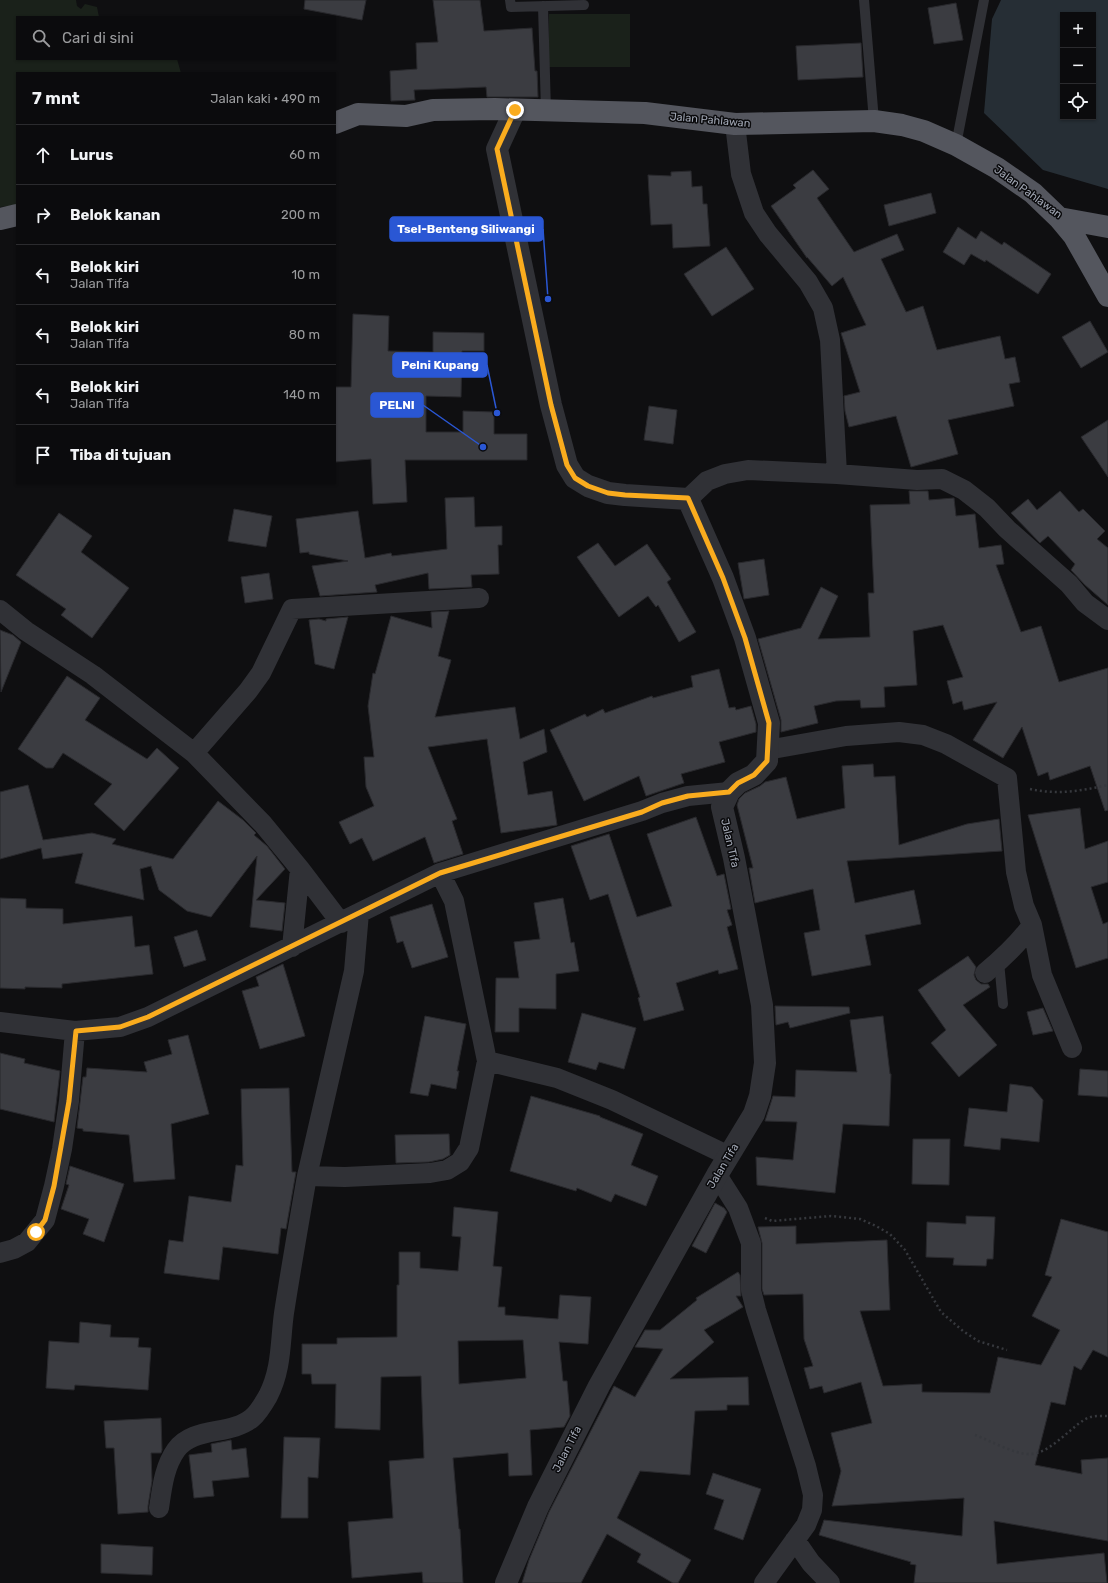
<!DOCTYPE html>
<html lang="id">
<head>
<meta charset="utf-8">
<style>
  body { margin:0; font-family:Rubik,sans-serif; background:#19191b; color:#f1f3f6 }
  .controls { position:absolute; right:12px; top:12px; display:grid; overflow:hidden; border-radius:0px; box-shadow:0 1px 3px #0004 }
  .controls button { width:36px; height:36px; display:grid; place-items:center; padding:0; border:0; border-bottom:1px solid #2b2b2e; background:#0b0b0d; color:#f1f3f6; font:20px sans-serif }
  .stop { position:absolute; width:12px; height:12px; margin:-9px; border:3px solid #faac1e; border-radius:50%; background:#fff }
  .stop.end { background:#faac1e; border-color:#fff; box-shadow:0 1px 4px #0008 }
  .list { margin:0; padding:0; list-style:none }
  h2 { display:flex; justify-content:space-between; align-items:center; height:52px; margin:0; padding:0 16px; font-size:17px }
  h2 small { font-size:13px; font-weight:400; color:#9a9b9d }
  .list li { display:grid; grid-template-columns:26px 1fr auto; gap:12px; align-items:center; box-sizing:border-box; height:60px; padding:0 16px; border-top:1px solid #2b2b2e }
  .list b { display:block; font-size:15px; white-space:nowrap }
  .list p { margin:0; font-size:13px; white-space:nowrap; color:#9a9b9d }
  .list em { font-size:13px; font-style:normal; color:#9a9b9d }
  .icon { flex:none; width:22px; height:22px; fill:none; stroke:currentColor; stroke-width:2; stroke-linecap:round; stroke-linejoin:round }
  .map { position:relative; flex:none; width:1108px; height:1583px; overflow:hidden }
  .search { position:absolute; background:#0b0b0d; box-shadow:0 1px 3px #0004; left:16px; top:16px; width:320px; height:44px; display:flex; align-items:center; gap:10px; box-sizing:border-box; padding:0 14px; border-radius:0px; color:#9a9b9d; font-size:15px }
  .panel { position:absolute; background:#0b0b0d; box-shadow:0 1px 3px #0004; left:16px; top:72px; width:320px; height:412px; border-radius:0px }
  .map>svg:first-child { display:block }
  .green { fill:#1a211a }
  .water { fill:#262e35; fill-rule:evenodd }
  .building { fill:#3b3c41; stroke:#29292d; fill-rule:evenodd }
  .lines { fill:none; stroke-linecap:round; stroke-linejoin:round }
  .path { stroke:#36383d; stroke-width:2.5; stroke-dasharray:2 3; stroke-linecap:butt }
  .service { stroke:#303136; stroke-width:10 }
  .minor { stroke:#303136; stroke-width:20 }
  .tertiary { stroke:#303136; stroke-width:22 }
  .trunk { stroke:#54565e; stroke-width:22 }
  .route { stroke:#faac1e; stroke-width:5 }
  .labels { text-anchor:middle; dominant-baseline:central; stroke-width:3; stroke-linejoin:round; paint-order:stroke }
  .street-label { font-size:11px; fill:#a0a6b3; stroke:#0a0a0c }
  .leader { fill:none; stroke:#2a57d4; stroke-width:1.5 }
  .callout-dot { fill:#2a57d4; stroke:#0a0a0c; stroke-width:1.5 }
  .callout { fill:#2a57d4; stroke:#2a57d4; stroke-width:1.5 }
  .callout-label { font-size:12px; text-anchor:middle; font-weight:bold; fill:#fff }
</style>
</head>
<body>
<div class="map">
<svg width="1108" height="1583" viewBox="0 0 1108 1583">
  <rect width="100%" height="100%" fill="#0f0f11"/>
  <!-- green -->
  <path class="green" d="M0,0H76L77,6L81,9L85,4L97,7L99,17H17V59H177L181,73H17V205L0,207Z
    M549,14H630V67H549Z"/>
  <!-- water -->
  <path class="water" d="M1001,0H1108V189L1043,170L984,113L992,19ZM1063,15H1093V117H1063Z"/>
  <!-- building -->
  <path class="building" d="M305,0H366L362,20L304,9Z
    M433,0H480L484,31L532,28L535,71H537L538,97H487L486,87L414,90L415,100L391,101L390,71L417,69L416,43L438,42Z
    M956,3L963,40L934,44L928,8Z
    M861,43L863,77L798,80L796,46Z
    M813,170L829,189L817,198L854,252L897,234L904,250L881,259L906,312L923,306L937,350L1000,336L1005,359L1015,357L1020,382L1009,384L1014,406L948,420L958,454L911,467L896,416L849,427L845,411L844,396L860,392L841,333L866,325L843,277L832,286L807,257V258L771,206L796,188L793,185Z
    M691,171L692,187L702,186L703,204H707L710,246L673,248L672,224L651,225L648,175L671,176V172Z
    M931,193L936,213L889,226L884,205Z
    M958,227L976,239L981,231L1002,245L1004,242L1051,274L1038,294L986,260L985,262L971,254L964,265L943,252Z
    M726,247L754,289L712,316L684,274Z
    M353,314L389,316L388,351L433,352V332L484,333V351H462L461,397L426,396V432H463V411L494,412V434H527V460H405L407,502L373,504L371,459L335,462V387H351Z
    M1090,321L1108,352L1081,368L1062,337Z
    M649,406L677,410L673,444L644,440Z
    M1108,420V477L1081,437Z
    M909,491H928L929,500L954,498L956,516L975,514L979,548L1001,545L1004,564L996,565L1021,632L1041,626L1059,682L1108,668V810L1105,811L1090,766L1050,780L1048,772L1038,776L1022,727L1003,758L973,740L997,702L964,710L962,701L953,704L947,681L963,677L943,625L913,631L917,685L884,687L885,707L861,708L860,700L836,701L814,706L818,723L781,732V720L758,639L801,628L821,587L838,596L818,639L870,637L868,593H874L870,505L910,504Z
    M1060,491L1079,512L1083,509L1105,531L1097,539L1108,548V605L1085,585L1071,570L1075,564L1048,536L1040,543L1011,513L1028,499L1037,510Z
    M474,497L475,527L502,526V545H498L499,574L471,575L472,587L429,589L428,573L375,585L377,592L320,596L312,566L348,561L309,554V552L300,553L296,519L358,511L365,558L391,553L392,556L447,549L445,498Z
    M234,509L272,516L266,547L228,541Z
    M59,513L92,536L81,552L129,588L92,638L61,615L66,609L16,575Z
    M598,543L615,566L647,544L671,579L667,582L696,632L679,642L658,605L656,607L648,596L619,617L577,557Z
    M764,559L769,595L744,599L738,563Z
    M269,573L273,599L245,603L241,577Z
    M449,611L438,656L451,660L435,717L515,707L520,739L544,729L547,752L523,762L528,795L552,791L557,825L501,833L487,739L428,747L457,819L452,821L463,854L434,863L425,837L373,861L362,838L350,844L339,822L374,806L366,787L364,757H374L368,706L373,673L375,674L391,616L432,628L431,612Z
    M348,617L334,669L315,664L309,620L319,619L326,621V619Z
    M0,630L13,635L21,642L1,692Z
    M719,669L729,708L735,707L736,710L751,706L756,724V732L719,742L725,762L681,774L684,783L646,796L639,776L584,801L550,730L585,714L587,717L603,709L605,713L652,696L653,698L693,687L691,676Z
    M67,676L100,698L85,720L147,759L157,748L179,768L124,831L94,804L112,784L63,753L53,768H46L18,749Z
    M873,764L874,777L895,776L899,845L967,824L999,819L1002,851L847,861L855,903L914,890L921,924L865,935L871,965L812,976L804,933L820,930L813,889L755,903L749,868H753L737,805L739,799L745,793L760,786L765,782L786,777L797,819L845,808L842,766Z
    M28,785L43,840L92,833L116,839L112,844L173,859L218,801L243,820L256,833L254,835L267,846L285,869L256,900L285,903L282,931L250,927L257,856L211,917L187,911L159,890L151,866L140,869L144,900L75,883L83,853L43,859L41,848L0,859V792Z
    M1080,808L1085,849L1108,841V882L1091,887L1103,924L1108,922V958L1076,968L1028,815Z
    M696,817L717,876L724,874L731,909L727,910L732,925L727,927L738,969L719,974L718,970L676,983L684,1010L644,1021L638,998L640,997L608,894L590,900L571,846L609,834L637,917L672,906L647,834Z
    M0,898L26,899V908L63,909V924L132,916L135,947L149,945L153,974L62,984V988L25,987V989L0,988Z
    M563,898L571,943L574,942L579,971L556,974V1009L519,1008V1032H495L496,978H519L514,942L540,939L534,903Z
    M432,904L448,957L412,968L403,941L397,943L390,917Z
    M197,930L206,960L184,967L174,937Z
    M968,956L976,967L974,975L976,980L981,984H988L990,987L963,1005L997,1045L959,1077L931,1043L946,1030L918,990Z
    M283,964L305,1036L260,1049L242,991L259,986L256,977Z
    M775,1006L849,1007L850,1013L790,1028L788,1022L776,1025Z
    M1043,1008L1053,1031L1033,1035L1027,1012Z
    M582,1013L636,1028L624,1069L599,1062L596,1070L568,1062Z
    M425,1016L466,1024L457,1071H459L456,1089L431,1084L428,1096L410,1093Z
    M883,1016L890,1074H891L889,1126L843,1124L835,1193L757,1185L756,1157L793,1160L797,1122L765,1121L773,1096L795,1097L796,1070L857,1072L850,1020Z
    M188,1035L209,1114L171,1124L175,1179L134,1182L129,1135L83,1131V1129L77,1128L83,1077H86L87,1068L147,1072L144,1062L172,1054L168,1040Z
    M0,1053L25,1059L24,1063L60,1071L54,1122L0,1109Z
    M1080,1069L1108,1071V1097L1078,1095Z
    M1010,1084L1032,1087L1043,1100L1039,1142L1001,1138L1000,1150L964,1146L969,1108L1007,1112Z
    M289,1088L292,1172H296L286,1229L281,1228L278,1254L223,1247L219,1280L164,1273L169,1240L183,1242L189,1196L231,1202L236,1165L243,1166L241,1089Z
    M531,1096L600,1116V1117L643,1134L631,1165L658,1176L646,1206L615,1194L611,1202L577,1188L576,1191L510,1171Z
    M449,1134L450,1155L443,1159L429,1162L396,1163L395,1135Z
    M913,1139H950L949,1185L912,1184Z
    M70,1166L124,1184L104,1242L83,1234L89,1219L61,1209L69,1185L66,1184Z
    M715,1203L724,1208L727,1212L706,1253L692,1246Z
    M454,1207L498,1212L493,1266L502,1267L498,1307H505V1315L558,1319L560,1295L591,1297L588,1344L559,1342L563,1381H567L570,1416L564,1427L530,1430L532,1475L509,1476L508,1453L453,1458L459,1529H460L463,1583H423L422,1572L352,1578L348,1522L393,1518L389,1461L424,1458L421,1376L381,1377L380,1430L335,1428L336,1384H312L311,1374H302V1344H337V1338L397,1337V1285H399V1252H420V1268L458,1271L461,1237L452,1236ZM523,1340L526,1378L459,1384L458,1341Z
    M966,1216L995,1217L993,1259H987L986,1266L953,1265L954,1258L926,1257L927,1222L966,1224Z
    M1061,1219L1108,1232V1357L1093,1350L1081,1370L1074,1366L1065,1405L1051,1402L1035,1465L1082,1474L1081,1460L1108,1458V1541L994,1521L997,1564L1104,1553L1107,1583H914L916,1565L910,1564L911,1562L819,1535L824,1520L962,1536L964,1498L832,1506L841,1471L831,1433L872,1423L861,1382L824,1393L822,1386L810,1389L804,1368L813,1366L804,1339L803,1294L764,1295L762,1289V1243L758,1227L796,1226V1244L887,1240L890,1310L860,1311L883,1386L922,1384V1392L990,1393L998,1357L1041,1365L1060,1330L1032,1316L1052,1277L1045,1275Z
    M738,1272L740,1275L741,1296H736L743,1307L704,1330L714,1342L670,1379L748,1377L749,1405H727V1410L695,1411L690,1475L640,1471L617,1518L691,1560L678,1583H673L637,1562L641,1554L607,1534L581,1583H522L529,1560L549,1512L614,1386L635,1397L663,1349L635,1347L645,1330H660L697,1300L696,1298Z
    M80,1322L111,1325L110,1337L139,1338L138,1347L151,1348L148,1390L75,1385L74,1390L46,1388L49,1341L79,1343Z
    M161,1418L162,1450L161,1453H151L152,1481L148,1506V1512L118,1514L114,1448H106L104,1421Z
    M284,1437L320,1438L318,1478L308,1477V1518H281Z
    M231,1440L232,1450L246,1448L249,1477L212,1481L214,1496L194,1498L189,1455L212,1452L211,1444Z
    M713,1473L761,1489L743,1540L714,1529L724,1500L706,1494Z
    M101,1544L153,1547L152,1575L101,1573Z"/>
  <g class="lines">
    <!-- path -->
    <path class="path" d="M1030,789C1056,795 1081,791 1108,785
      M765,1218L772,1221L831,1216L860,1219L876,1226L890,1234L905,1250L941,1312L963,1331L978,1341L1007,1350
      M975,1435C989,1440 1016,1455 1030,1454C1049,1454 1068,1430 1084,1420C1091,1415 1100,1416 1108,1416"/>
    <!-- service -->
    <path class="service" d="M510,0L511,7L584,5
      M864,0L874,121
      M543,6L546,111
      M956,145L984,0
      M999,962L1003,1004"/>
    <!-- minor -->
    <path class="minor" d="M735,124L741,174L754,213L768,234L808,282L823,308L830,340L837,474
      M688,499L707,481L725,474L748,470L837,474L917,480L942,479L964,490L987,508L1007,529L1069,584L1085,603L1108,620
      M0,610L26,631L93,675L194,753L263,824L300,869L341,923
      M767,750L846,736L899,732L923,735L946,744L1007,778L1016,872L1024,906L1032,925L1042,975L1072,1048
      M194,753L248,691L261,673L292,609L479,598
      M292,947L300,869
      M985,973C1003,958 1019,943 1032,925
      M0,1022L75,1031L120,1027L148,1017L440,873L642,811L662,803L688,796L729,792
      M487,1061L557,1078L612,1100L729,1156
      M717,1175L738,1208L751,1243V1290L756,1310L806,1466L813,1495L812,1510L806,1525L764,1583
      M307,1176L354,971L359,913
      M0,1253L14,1249L27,1242L45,1220L54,1186L62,1149L69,1101L75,1031
      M159,1508C162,1488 164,1467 176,1450C193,1426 230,1436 252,1418C258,1413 264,1403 268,1396C282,1369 280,1342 284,1313C291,1268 299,1222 307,1176L345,1177L430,1173L447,1170L460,1162L469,1148L487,1061L454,901L440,873
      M795,1540L811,1563L830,1583"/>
    <!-- tertiary -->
    <path class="tertiary" d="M506,1583L538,1507L599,1386L717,1175L754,1114L760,1096L765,1063L762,1005L734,858L722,807L729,792L738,783L754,775L767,761L769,723L745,638L723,578L688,499L625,495L608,493L588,486L575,478L567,465L551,405L497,149L515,110"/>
    <!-- trunk -->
    <path class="trunk" d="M335,123L358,114L406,116L433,110L495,109L645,113L735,124L874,121L902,125L924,131L956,145L997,168L1033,193L1059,218L1074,236L1108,296
      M1059,218L1108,227
      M0,219L17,215"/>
  </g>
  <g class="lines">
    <!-- route -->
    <path class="route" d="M36,1232L45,1220L54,1186L69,1101L76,1031L120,1027L148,1017L440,873L642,812L662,803L688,796L729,792L738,783L754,775L767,761L769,723L745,638L723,578L688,498L625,495L608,493L588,486L575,478L567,465L551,405L497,149L515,110"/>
  </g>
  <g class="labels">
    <!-- street labels -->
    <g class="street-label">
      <text transform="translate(710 120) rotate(5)">Jalan Pahlawan</text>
      <text transform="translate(1028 192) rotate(36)">Jalan Pahlawan</text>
      <text transform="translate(730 843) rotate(77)">Jalan Tifa</text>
      <text transform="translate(723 1166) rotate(-59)">Jalan Tifa</text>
      <text transform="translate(567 1449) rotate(-63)">Jalan Tifa</text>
    </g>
  </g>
  <!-- callouts -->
  <path class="leader" d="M548 299L543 229M497 413L487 365M483 447L423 405"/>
  <g class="callout-dot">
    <circle cx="548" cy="299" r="4"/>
    <circle cx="497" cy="413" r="4"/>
    <circle cx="483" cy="447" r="4"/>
  </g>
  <g class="callout">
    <rect x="390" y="217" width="153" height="24" rx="4"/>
    <rect x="393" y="353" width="94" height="24" rx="4"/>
    <rect x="371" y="393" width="52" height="24" rx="4"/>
  </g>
  <g class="callout-label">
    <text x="466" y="233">Tsel-Benteng Siliwangi</text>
    <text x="440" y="369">Pelni Kupang</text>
    <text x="397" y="409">PELNI</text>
  </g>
</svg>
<div class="controls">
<button>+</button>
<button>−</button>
<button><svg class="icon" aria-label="locate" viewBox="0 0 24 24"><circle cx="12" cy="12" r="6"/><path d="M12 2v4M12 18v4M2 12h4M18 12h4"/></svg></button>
</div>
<div class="stop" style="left:36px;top:1232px"></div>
<div class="stop end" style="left:515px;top:110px"></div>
<div class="search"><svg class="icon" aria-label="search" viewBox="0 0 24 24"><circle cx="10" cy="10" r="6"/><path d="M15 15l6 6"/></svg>Cari di sini</div>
<section class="panel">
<h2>7 mnt<small>Jalan kaki · 490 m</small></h2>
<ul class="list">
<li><svg class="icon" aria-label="ahead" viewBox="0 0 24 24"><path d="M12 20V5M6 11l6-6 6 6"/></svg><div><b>Lurus</b></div><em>60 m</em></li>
<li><svg class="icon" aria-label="right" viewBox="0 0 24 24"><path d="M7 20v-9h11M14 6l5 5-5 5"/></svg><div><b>Belok kanan</b></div><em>200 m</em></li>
<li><svg class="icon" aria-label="left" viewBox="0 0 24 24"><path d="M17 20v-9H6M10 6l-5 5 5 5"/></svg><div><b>Belok kiri</b><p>Jalan Tifa</p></div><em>10 m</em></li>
<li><svg class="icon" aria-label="left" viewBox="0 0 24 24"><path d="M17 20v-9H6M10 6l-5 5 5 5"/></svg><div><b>Belok kiri</b><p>Jalan Tifa</p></div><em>80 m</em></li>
<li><svg class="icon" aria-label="left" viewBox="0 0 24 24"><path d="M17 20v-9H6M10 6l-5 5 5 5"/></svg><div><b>Belok kiri</b><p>Jalan Tifa</p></div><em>140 m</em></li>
<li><svg class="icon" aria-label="arrive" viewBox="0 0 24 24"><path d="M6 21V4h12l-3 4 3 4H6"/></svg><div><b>Tiba di tujuan</b></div></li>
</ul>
</section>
</div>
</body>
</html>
